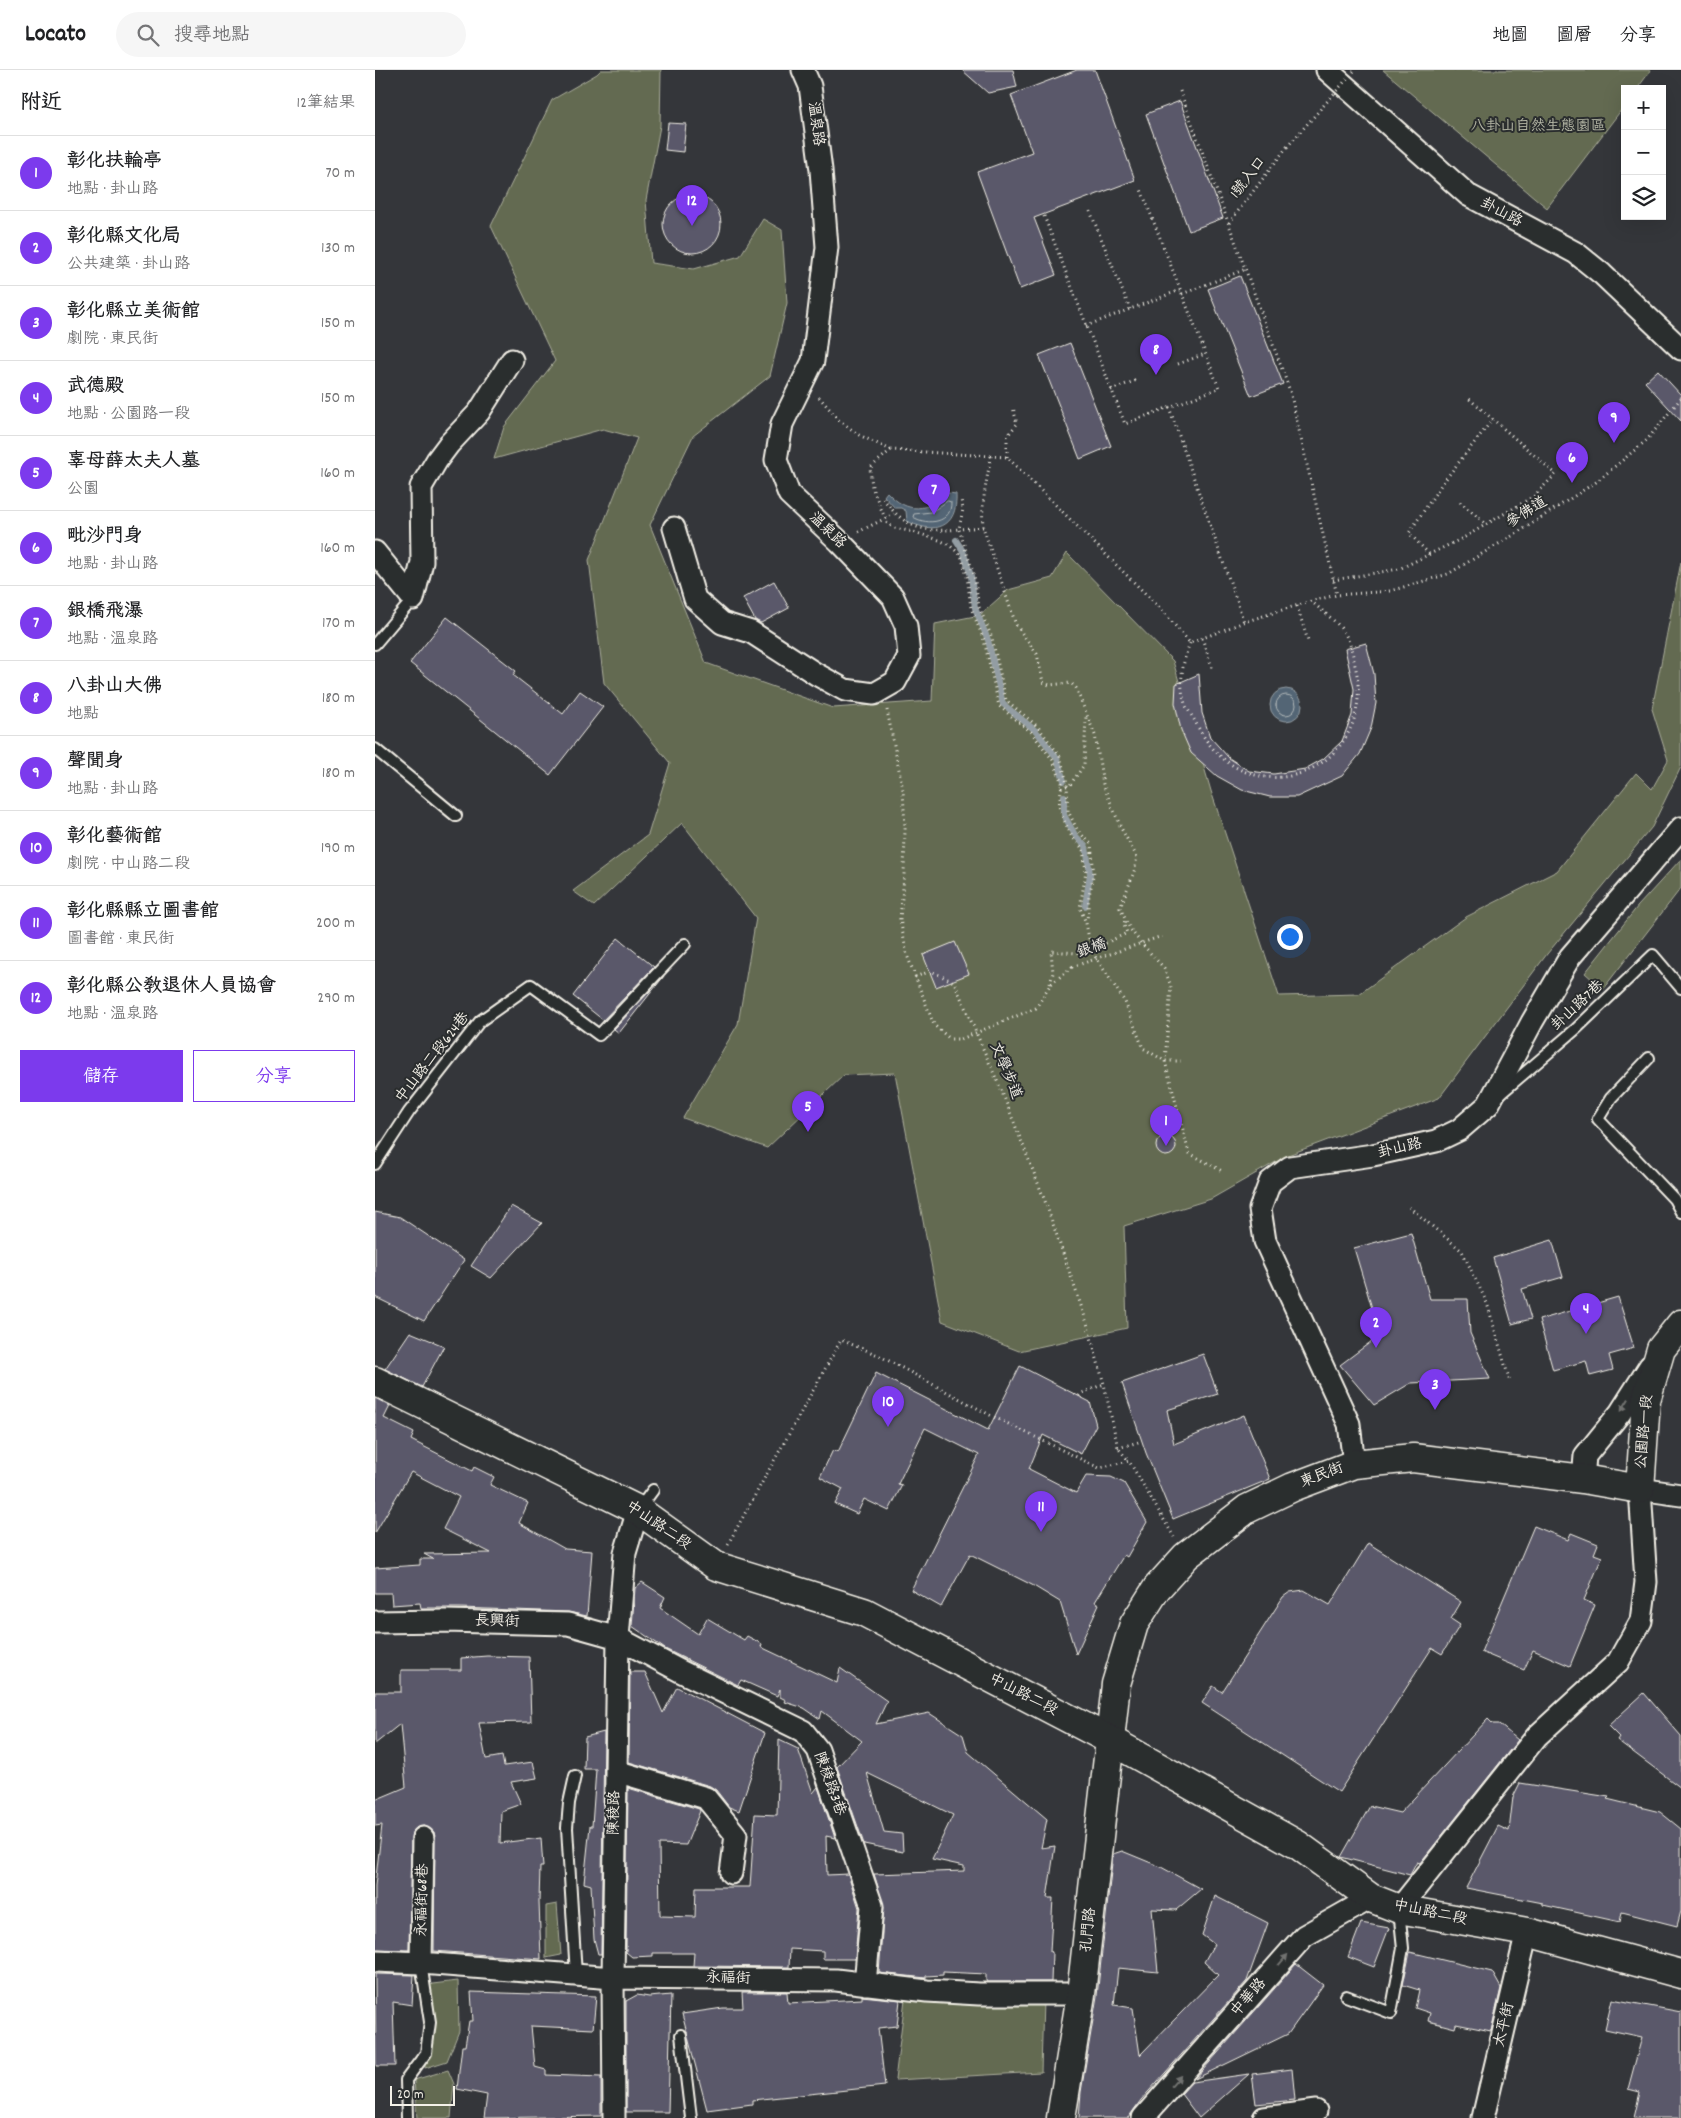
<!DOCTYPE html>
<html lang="zh-TW">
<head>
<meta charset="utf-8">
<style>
  body { margin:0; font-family:Dekko,"LXGW WenKai TC",sans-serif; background:#f6f6f6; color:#202124 }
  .controls { position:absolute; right:15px; top:15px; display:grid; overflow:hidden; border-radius:0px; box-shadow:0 5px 20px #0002 }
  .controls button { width:45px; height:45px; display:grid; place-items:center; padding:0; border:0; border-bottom:1px solid #e0e0e0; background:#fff; color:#202124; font:25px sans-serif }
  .scale { position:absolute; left:15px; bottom:12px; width:65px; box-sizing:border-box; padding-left:5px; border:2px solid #f4f1e8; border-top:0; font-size:14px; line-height:18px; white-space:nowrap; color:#f4f1e8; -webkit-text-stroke:4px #2a2d2e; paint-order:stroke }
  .you { position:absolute; left:914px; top:866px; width:18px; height:18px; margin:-12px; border:4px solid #fff; border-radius:50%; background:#1a73e8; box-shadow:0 0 0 8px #1a73e833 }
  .badge { display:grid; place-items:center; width:32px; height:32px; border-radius:50%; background:#7c3aed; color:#fff; font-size:16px; font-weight:700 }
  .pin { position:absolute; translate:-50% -41px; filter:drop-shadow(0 1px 2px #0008) }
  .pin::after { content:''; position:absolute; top:26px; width:18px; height:15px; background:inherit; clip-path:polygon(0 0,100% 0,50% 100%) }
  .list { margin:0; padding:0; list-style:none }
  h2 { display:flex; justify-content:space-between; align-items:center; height:65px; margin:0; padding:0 20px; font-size:21px }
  h2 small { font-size:16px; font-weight:400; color:#757577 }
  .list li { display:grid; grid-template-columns:32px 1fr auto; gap:15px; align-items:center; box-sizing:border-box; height:75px; padding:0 20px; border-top:1px solid #e0e0e0 }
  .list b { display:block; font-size:19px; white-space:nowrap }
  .list p { margin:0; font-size:16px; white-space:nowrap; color:#757577 }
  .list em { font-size:16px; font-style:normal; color:#757577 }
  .actions { display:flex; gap:10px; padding:15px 20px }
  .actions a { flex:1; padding:11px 0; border:1px solid #7c3aed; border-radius:0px; text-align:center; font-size:18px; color:#7c3aed }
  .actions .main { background:#7c3aed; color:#fff }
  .icon { flex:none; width:28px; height:28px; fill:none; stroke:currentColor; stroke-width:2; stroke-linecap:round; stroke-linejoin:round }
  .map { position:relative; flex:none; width:1306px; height:2048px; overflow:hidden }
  header { display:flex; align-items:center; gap:30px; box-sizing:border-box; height:70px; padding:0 25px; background:#fff; border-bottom:1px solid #e0e0e0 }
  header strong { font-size:24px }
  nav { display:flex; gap:28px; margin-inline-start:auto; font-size:18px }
  .search { width:350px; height:45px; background:#f6f6f6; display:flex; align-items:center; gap:12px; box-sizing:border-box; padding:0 18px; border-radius:28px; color:#757577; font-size:19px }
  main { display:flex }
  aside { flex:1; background:#fff }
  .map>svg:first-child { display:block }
  .green { fill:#636b51; stroke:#acae9c }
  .water { fill:#526575; stroke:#939da3 }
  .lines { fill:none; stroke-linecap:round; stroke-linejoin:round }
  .shore { stroke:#b3b9ba; stroke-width:1 }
  .stream { stroke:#939da3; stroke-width:6 }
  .building { fill:#5a596b; stroke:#f4f1e8 }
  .service-casing { stroke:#f4f1e8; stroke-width:14 }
  .minor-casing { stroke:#f4f1e8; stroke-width:25 }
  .secondary-casing { stroke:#f4f1e8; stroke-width:31 }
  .primary-casing { stroke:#f4f1e8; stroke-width:31 }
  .path { stroke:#f4f1e8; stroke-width:3; stroke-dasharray:1 4; stroke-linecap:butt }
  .service { stroke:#2a2d2e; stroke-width:10 }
  .minor { stroke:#2a2d2e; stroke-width:21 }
  .secondary { stroke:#2a2d2e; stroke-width:28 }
  .primary { stroke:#2a2d2e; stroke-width:28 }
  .path-bridge { stroke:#f4f1e8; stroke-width:3; stroke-dasharray:1 4; stroke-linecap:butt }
  .oneway { fill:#71726f }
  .labels { text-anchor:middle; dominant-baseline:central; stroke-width:4; stroke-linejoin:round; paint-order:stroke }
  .street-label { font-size:15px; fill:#f4f1e8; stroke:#2a2d2e }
  .park-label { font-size:15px; fill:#b3b5a4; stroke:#2a2d2e }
</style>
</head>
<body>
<header>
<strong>Locato</strong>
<div class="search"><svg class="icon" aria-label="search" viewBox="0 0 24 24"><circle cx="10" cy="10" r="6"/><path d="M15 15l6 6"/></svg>搜尋地點</div>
<nav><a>地圖</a><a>圖層</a><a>分享</a></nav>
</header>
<main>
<aside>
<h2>附近<small>12筆結果</small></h2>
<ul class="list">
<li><span class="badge">1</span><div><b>彰化扶輪亭</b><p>地點 · 卦山路</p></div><em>70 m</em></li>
<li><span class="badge">2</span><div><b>彰化縣文化局</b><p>公共建築 · 卦山路</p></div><em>130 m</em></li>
<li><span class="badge">3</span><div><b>彰化縣立美術館</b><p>劇院 · 東民街</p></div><em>150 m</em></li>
<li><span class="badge">4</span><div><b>武德殿</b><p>地點 · 公園路一段</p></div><em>150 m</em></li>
<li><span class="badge">5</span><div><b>辜母薛太夫人墓</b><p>公園</p></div><em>160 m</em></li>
<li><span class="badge">6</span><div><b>毗沙門身</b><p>地點 · 卦山路</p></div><em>160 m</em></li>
<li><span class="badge">7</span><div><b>銀橋飛瀑</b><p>地點 · 溫泉路</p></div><em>170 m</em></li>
<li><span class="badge">8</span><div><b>八卦山大佛</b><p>地點</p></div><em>180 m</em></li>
<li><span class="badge">9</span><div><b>聲聞身</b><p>地點 · 卦山路</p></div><em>180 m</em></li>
<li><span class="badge">10</span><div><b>彰化藝術館</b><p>劇院 · 中山路二段</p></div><em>190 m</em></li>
<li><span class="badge">11</span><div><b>彰化縣縣立圖書館</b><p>圖書館 · 東民街</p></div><em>200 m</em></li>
<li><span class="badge">12</span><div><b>彰化縣公教退休人員協會</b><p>地點 · 溫泉路</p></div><em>290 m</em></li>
</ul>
<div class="actions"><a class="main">儲存</a><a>分享</a></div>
</aside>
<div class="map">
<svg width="1306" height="2048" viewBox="0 0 1306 2048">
  <rect width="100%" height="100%" fill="#34363a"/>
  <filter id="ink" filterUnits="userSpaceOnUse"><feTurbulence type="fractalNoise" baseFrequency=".02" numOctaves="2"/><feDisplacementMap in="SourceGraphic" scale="10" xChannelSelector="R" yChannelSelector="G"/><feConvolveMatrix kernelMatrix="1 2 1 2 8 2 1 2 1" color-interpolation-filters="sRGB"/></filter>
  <g filter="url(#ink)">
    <!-- green -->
    <path class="green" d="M226,0H286L285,56L271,130L276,193L319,199L365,186L388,149L407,160L412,233L395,306L318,366L275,455L331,593L458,638L557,631L560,554L605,545L633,520L677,508L692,483L798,591L836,721L904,926L984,924L1091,847L1182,801L1261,703L1277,719L1293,690L1277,639L1306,492V697L1277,757L1172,884L1064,1028L913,1085L836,1129L749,1156L752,1258L644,1281L567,1251L520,1003L469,1005L392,1078L308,1048L363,954L381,848L307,753L219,836L198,821L273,765L295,693L229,613L214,490L262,368L228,359L119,389L129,357L180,291L116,156L177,30L222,4Z
      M1008,0H1276L1262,19H1250V35L1172,138Z
      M1306,789V818L1228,919L1210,903L1263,836Z
      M182,1834L186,1885L171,1888V1836Z
      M83,1911L84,1961L72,1991L50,1998L49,1915Z
      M530,1929L668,1930L666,2002L520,2010Z
      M73,2000L79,2014L76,2048H42L39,2010Z"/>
    <!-- water -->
    <path class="water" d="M512,422C533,445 552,441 574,423L581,424C583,458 560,465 532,451L531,441L526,438H520L509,426Z
      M895 635a16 16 0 1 1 32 0a16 16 0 1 1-32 0Z"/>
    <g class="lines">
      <!-- shore -->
      <path class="shore" d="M573,431L576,432C577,453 553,456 538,447L539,444L556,442Z
        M901 635a10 10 0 1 1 20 0a10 10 0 1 1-20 0Z"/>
      <!-- stream -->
      <path class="stream" d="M581,470L588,481L596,506L600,538L613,570L628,634L661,661L682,688L689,711
        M689,726V745L700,765L711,777L715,804L710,836"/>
    </g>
    <!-- building -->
    <path class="building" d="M587,0H638L642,17L613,23Z
      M702,0H720L760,110L659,148L681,205L645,219L602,102L657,82L636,25Z
      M805,31L848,148L814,161L771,44Z
      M293,53L311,54L308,82L290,80Z
      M288 154a29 29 0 1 1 58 0a29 29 0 1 1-58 0Z
      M865,206L908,314L876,326L833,219Z
      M695,273L736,376L705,389L664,285Z
      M1283,300L1306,325V351L1270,312Z
      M399,511L414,538L386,553L380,550L368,528Z
      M72,547L141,601L138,605L188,644L205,621L228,637L175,705L35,593Z
      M991,573L999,604L1001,633L996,658L985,684L967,706L922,727H895L867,720L842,706L816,683L806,660L800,633L801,614L824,604L827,643L835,667L854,688L874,701L899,704L930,699L948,689L967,671L977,645L979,619L970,579Z
      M243,868L279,897L228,950L198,926Z
      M580,872L594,904L561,917L548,885Z
      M289,906L244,963L239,959Z
      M781 1076a10 10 0 1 1 20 0a10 10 0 1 1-20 0Z
      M136,1136L167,1153L116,1208L96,1196Z
      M0,1142L25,1147L89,1190L49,1251L0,1227Z
      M1036,1163L1055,1229H1093L1095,1263L1115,1309L1036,1313L999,1335L965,1295L1005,1265L979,1178Z
      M1177,1170L1188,1207L1147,1219L1156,1249L1137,1254L1118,1188Z
      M1243,1227L1259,1278L1234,1285L1238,1300L1215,1306L1211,1291L1178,1300L1164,1250Z
      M35,1262L69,1276L47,1317L10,1299Z
      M828,1284L843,1324L792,1340L799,1374L869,1345L895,1409L798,1449L771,1383L747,1313Z
      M645,1296L715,1332L721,1355L706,1384L668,1365L654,1399L701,1423L711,1406L736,1407L749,1413L772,1452L752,1487L749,1485L720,1532L724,1534L701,1584L685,1532L657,1515L595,1484L566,1537L536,1520L604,1385L550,1358L523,1414L527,1415L514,1441L489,1429L482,1444L460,1434L468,1419L445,1407L458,1380L463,1382L501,1303L613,1360Z
      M0,1328L15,1336L9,1348L39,1363L36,1370L97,1401L99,1397L119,1407L115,1415L153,1433L144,1453L190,1479L217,1481L212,1546L193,1542L85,1538H46L45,1533L17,1535L16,1523H0V1498L45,1495V1489H58L49,1484L116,1483L68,1459L84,1427L36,1402L0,1463Z
      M1159,1456L1193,1470L1196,1463L1223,1474L1219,1484L1227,1487L1209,1530L1220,1535L1195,1596L1158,1580L1149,1600L1106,1582Z
      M993,1473L1086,1532L1076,1549L1085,1555L1067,1584L1057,1578L964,1722L827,1633L838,1616L847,1622L908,1527L915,1522L929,1520L955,1535Z
      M267,1512L290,1527L285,1538L323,1564L332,1548L369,1570L372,1566L387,1574L386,1577L462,1613L465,1598L512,1631L501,1654L554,1643L588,1665L593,1682L672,1749L666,1778L680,1776L672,1828H678L675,1882H677L676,1912H613L611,1911V1904L568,1902V1905L551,1906V1908L504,1903L509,1837L499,1804L589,1801V1796L557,1789L578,1745L492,1703L509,1762L527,1764L528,1782L489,1774L462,1697L487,1671L447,1641L445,1649L429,1638L410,1632L411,1630L405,1627V1619L402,1626L366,1610L363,1615L290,1579L257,1556L260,1518Z
      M112,1586L154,1587L156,1652L104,1653L111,1689L127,1686L129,1696L158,1692L162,1708L136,1712L146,1734L126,1741L125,1773L166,1768L168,1797H165L164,1832L166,1889L59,1881L60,1768L59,1762L49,1756L42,1757L37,1762L36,1768L34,1880L0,1879V1816L7,1755L0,1756V1730L31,1717L25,1654L0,1674V1622H26V1600H86V1588Z
      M255,1602H270L288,1643L302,1617L390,1663L364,1741L354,1737L341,1720L335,1716L254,1692Z
      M1269,1623L1306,1666V1718L1242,1670L1244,1667L1233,1656Z
      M1113,1649L1118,1654H1124L1143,1670L1045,1793L1042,1792L1035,1805L966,1787L995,1736L1025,1743Z
      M229,1662L226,1884H223L219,1869L216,1815L209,1813L215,1756H217L221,1699H209L210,1667Z
      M404,1670L423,1679L438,1723L443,1717L460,1768L451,1766L452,1805L473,1804L484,1838L480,1889H448V1881L415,1879L414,1897L318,1896L319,1883H278V1886L257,1887L251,1882L253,1718L324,1739L325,1741L311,1775L284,1774L285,1846L320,1847L321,1817H375L380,1744L402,1745Z
      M1145,1713L1234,1727L1232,1729L1285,1742L1306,1759V1841L1302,1856L1247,1842L1245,1852L1168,1835V1833L1091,1818L1123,1756L1134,1761L1138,1727Z
      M747,1781L786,1797L826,1819L801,1840L777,1839L783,1902L743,1898L739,1935L758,1938L765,1985L843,1905L829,1892L839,1874L827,1865L840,1826L893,1853L872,1911L766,2030L753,2048H704L706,2022L722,1926L738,1784Z
      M986,1853L1014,1858L999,1897L973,1887Z
      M1035,1882L1117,1902L1126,1918L1116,1961L1081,1954L1080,1958L1053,1951L1055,1943L1040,1938L1044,1920L1028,1915Z
      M921,1894L948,1915L913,1964L820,2009Z
      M0,1904L39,1905L37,1935L18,1932L20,1996H1Z
      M96,1922L221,1926L218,1959L156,1956L160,1997L171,2000V2005L226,2007V2046L109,2048L112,2025L82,2019L87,1976H90L94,1951H98Z
      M367,1922H412L413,1933L487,1929V1926L525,1930L522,1956L503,1958L510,2016L377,2030V2034L332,2040L307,1944L348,1938H368Z
      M262,1925L274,1927L296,1925L293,2042H251V1931Z
      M1237,1929L1306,1942V2048H1259L1265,2022L1253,2019L1267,1967L1230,1959Z
      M917,1999L920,2030L881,2034L877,2004Z
      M874,2004L824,2048L806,2024L817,2012Z"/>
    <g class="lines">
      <!-- service casing -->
      <g class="service-casing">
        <path id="service" d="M0,574L38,529
          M0,679L81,746
          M1274,988L1236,1028L1223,1049L1299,1129L1306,1142
          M1125,1024L1201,959L1278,885L1306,918
          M0,1094L34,1042L105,951L156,915L224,965L310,874
          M264,1439L278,1420
          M200,1706L194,1733L192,1758L201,1905
          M971,1926L1016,1943L1028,1878L1024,1840
          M306,1965L316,2048
          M32,2048L31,2010L51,1983L55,1952L46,1893"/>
      </g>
      <!-- minor casing -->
      <g class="minor-casing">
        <path id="minor" d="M952,0L1093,125L1201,183L1227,204L1306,279
          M299,458L320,529L347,553L376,562L441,604L470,620L499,624L520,612L534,586L531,556L518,527L465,472L414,424L401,390L407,354L438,291L452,177L446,100L435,16L428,0
          M0,482L38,529
          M38,529L47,492L46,417L62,390L74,374L104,342L137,290
          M979,1394L974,1354L890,1171L885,1139L895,1112L915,1097L998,1085L1061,1071L1084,1060L1113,1035L1157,952L1195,887L1306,758
          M1208,1409L1210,1386L1245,1343L1275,1296
          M0,1552L70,1551L193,1554L243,1568L305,1601L428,1661L443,1680L497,1836L490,1914
          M241,1701L331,1728L361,1765L356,1803
          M1024,1839L1162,1666L1243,1592L1266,1551L1271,1512L1265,1419L1306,1425
          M0,1891L46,1893L238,1908L461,1910L552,1921L604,1924H706
          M46,1893L48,1768
          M239,2048L238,1908L243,1568L250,1483L263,1440
          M768,2048L929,1866L996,1828
          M889,2048L941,2041
          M1108,2048L1152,1862"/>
      </g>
      <!-- secondary casing -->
      <g class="secondary-casing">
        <path id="secondary" d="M735,1670L741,1614L759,1554L782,1518L811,1486L872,1439L918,1417L979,1394L1038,1388L1208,1409L1265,1419L1271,1330L1286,1279L1306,1254"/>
      </g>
      <!-- primary casing -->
      <g class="primary-casing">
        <path id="primary" d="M0,1311L263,1440L341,1496L489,1542L735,1670L923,1775L996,1828L1024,1839L1152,1862L1306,1904
          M686,2048L706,1924L735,1670"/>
      </g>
      <!-- path -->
      <path class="path" d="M805,21L915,321L962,525
        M715,141L755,239
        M669,146L750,354L844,318L765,117
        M854,153L912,77
        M807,224L871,199
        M711,256L805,220
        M803,294L830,284
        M736,320L762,310
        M444,327L464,350L484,365L516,380L632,387L786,539L815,573L869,552L936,531L962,525L1015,521L1073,504L1147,460L1221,412L1272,370L1306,328
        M794,337L869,552
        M516,380L495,398L497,417L512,453L519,458L539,462L564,470L573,474L586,485L592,506L596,538L609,570L624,636L656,662L678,690L687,713L684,736L686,744L697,767L708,779L711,801L705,838L711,853L716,880L750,932L768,978L790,991H806
        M616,386C612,410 606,433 608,457L641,555L662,584L668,612L674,615L696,613L701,618L720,665L728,714L746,758L762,787L759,802L745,838L755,859L766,873L789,898L796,916L790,991L814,1083L849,1102
        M632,387V366L642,354L638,337
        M508,428C529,458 548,463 584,459L588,439L586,430
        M1085,432L1111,454
        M608,457L584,459L599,505L604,537L617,568L631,630L663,657L685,686L692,713L693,741L703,761L716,774L719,805L714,825L712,852
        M483,462L519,444
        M1054,484L1034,463L1066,415L1118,349
        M958,510L1024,499L1090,467L1159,426L1181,404L1092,327
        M922,536L933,571
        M827,568L838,600
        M815,573C807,593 803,616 811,636C814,642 818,647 821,653C871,755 1006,701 980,595C977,581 975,569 965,557C957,548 946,540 937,532
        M512,640L528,720L530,759L529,807L525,849L532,885L559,955L575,969H586L661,938L675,915L697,897
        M686,717L695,715L709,695L711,646
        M744,881L787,866
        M540,907L556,901L579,912L627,1022L670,1131L712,1253L729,1314L743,1378L754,1391
        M675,914L678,903L676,881L702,883L716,880L752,863L749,855L750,848
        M1034,1137L1087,1181L1112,1233L1135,1312
        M704,1326L707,1323L729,1314
        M743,1378L767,1371
        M353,1474L466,1270L503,1285L615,1345L724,1398L754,1391L799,1467"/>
      <!-- service -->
      <use href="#service" class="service"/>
      <!-- minor -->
      <use href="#minor" class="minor"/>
      <!-- secondary -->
      <use href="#secondary" class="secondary"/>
      <!-- primary -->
      <use href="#primary" class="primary"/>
      <!-- path-bridge -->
      <path class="path-bridge" d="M912,77L980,0
        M697,897L744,881"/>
    </g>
    <!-- one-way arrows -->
    <defs><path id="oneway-solid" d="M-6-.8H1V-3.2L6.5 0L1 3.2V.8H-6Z" transform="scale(1.25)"/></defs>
    <g class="oneway">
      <use href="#oneway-solid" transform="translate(1250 1335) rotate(122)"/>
      <use href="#oneway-solid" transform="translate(908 1890) rotate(-49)"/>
      <use href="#oneway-solid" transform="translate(801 2011) rotate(-49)"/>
    </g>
  </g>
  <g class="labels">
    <!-- street labels -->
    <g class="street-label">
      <text transform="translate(440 54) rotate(82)">溫泉路</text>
      <text transform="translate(874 108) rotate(-52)">1號入口</text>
      <text transform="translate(1126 143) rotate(28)">卦山路</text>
      <text transform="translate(1152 443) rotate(-32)">參佛道</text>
      <text transform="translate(452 461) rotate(44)">溫泉路</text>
      <text transform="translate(717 879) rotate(-19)">銀橋</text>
      <text transform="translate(1203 936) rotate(-43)">卦山路7巷</text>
      <text transform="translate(58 988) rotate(-52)">中山路二段624巷</text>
      <text transform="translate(630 1001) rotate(67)">文學步道</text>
      <text transform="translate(1025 1079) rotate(-13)">卦山路</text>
      <text transform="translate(1270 1362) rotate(-85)">公園路一段</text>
      <text transform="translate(947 1406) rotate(-21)">東民街</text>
      <text transform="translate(283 1456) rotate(34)">中山路二段</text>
      <text transform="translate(122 1552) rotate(1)">長興街</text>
      <text transform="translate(648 1625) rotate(27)">中山路二段</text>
      <text transform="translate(454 1714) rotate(70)">陳稜路3巷</text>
      <text transform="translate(240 1743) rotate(-89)">陳稜路</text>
      <text transform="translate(48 1830) rotate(-89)">永福街68巷</text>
      <text transform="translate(1055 1843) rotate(12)">中山路二段</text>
      <text transform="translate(714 1860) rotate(-84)">孔門路</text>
      <text transform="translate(353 1909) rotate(1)">永福街</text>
      <text transform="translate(874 1928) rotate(-49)">中華路</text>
      <text transform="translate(1130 1955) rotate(-77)">太平街</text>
    </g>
    <!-- park labels -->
    <g class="park-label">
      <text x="1163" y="57">八卦山自然生態園區</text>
    </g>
  </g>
</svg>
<div class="controls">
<button>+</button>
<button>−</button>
<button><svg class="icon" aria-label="layers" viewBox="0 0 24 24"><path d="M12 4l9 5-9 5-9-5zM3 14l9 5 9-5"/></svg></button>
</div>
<div class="scale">20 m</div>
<div class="you"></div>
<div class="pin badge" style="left:791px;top:1076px">1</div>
<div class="pin badge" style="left:1001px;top:1278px">2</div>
<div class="pin badge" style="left:1060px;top:1340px">3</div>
<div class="pin badge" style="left:1211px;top:1264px">4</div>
<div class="pin badge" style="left:433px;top:1062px">5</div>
<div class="pin badge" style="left:1197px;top:413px">6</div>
<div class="pin badge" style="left:559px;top:445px">7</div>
<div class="pin badge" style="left:781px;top:305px">8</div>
<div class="pin badge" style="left:1239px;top:373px">9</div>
<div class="pin badge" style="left:513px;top:1357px">10</div>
<div class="pin badge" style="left:666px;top:1462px">11</div>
<div class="pin badge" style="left:317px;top:156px">12</div>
</div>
</main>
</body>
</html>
